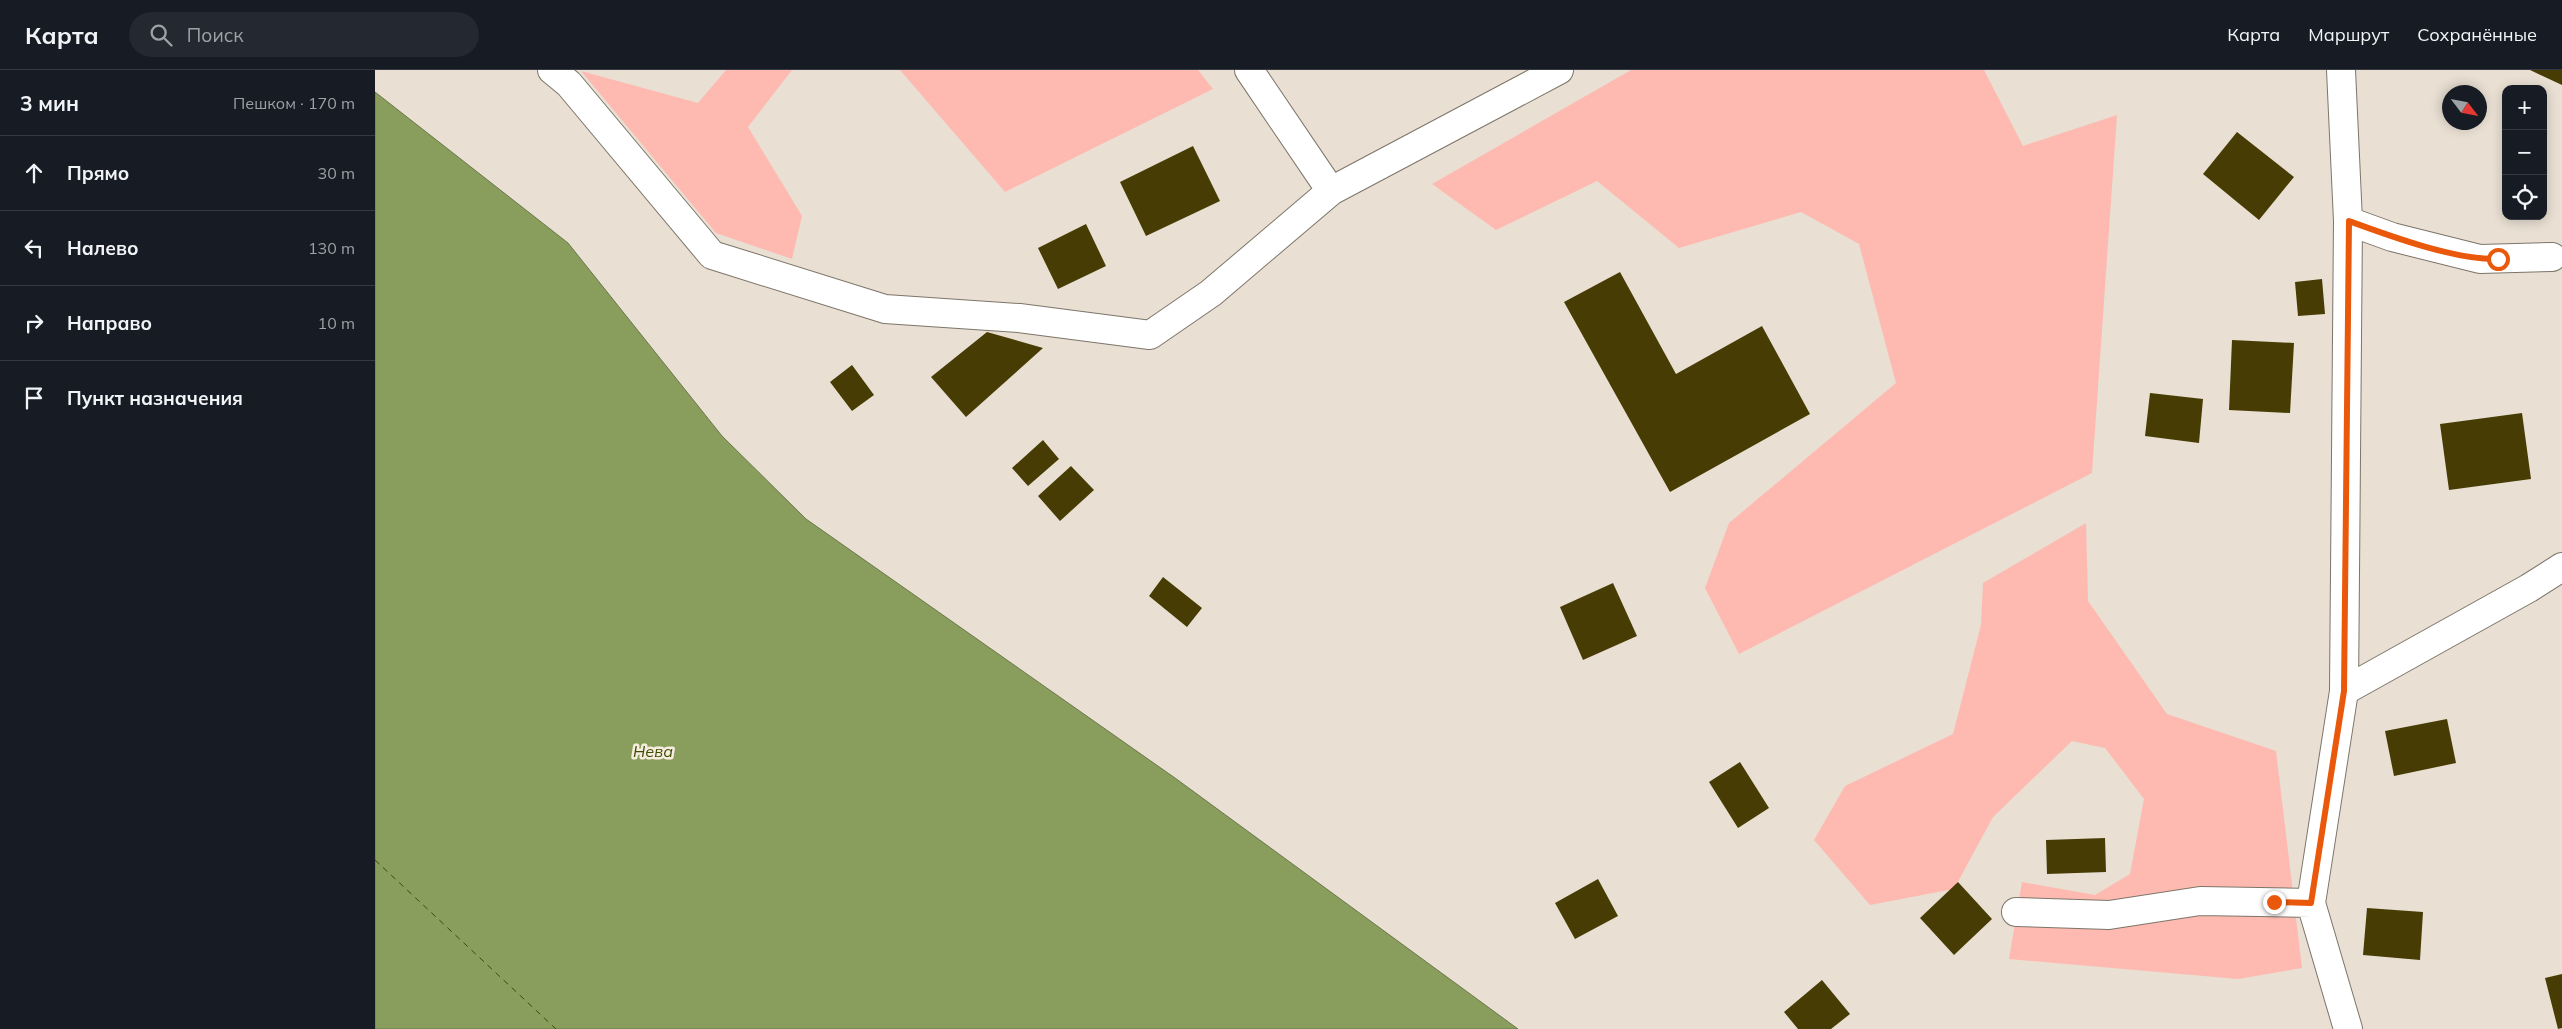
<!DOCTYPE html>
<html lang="ru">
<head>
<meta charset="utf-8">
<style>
  body { margin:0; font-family:Mulish,sans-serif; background:#242831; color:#f1f3f6 }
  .controls { position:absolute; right:15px; top:15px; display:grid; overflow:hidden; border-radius:10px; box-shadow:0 2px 12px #0003 }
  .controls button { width:45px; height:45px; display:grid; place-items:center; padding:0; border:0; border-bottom:1px solid #363941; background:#171b24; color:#f1f3f6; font:25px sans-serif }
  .compass { position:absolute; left:2067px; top:15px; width:45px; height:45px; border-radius:50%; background:#171b24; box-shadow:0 2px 12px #0003; rotate:122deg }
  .stop { position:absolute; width:15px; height:15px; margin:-11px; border:4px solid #ea580c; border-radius:50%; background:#fff }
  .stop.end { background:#ea580c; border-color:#fff; box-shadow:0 1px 5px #0008 }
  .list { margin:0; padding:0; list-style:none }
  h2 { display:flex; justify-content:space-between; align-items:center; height:65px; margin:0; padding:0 20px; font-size:21px }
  h2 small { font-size:16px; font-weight:400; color:#9ea1a6 }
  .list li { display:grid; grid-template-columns:32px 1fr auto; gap:15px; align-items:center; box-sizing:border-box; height:75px; padding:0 20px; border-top:1px solid #363941 }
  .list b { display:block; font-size:19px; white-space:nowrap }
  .list em { font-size:16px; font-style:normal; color:#9ea1a6 }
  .icon { flex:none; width:28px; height:28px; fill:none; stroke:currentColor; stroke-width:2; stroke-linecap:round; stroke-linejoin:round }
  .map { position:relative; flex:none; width:2187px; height:959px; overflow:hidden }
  header { display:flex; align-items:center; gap:30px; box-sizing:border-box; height:70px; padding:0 25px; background:#171b24; border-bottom:1px solid #363941 }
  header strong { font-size:24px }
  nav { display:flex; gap:28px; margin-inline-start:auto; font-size:18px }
  .search { width:350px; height:45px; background:#242831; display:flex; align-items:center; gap:12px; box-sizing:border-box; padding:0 18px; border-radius:28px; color:#9ea1a6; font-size:19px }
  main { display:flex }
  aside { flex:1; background:#171b24 }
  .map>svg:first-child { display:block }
  .green { fill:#febab1 }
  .water { fill:#899d5d; stroke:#6b784a }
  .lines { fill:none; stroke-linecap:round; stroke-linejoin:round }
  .ferry { stroke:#3c4d00; stroke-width:1; stroke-dasharray:6 5; stroke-linecap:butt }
  .building { fill:#473d04 }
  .minor-casing { stroke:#7d7569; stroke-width:30 }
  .minor { stroke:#fff; stroke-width:28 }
  .route { stroke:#ea580c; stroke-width:6 }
  .labels { text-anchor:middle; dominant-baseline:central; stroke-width:5; stroke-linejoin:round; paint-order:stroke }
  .water-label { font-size:16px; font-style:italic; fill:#3c4d00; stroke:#f6ede0 }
</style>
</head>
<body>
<header>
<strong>Карта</strong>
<div class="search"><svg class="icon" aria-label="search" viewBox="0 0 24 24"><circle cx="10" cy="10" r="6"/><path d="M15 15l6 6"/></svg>Поиск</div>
<nav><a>Карта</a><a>Маршрут</a><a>Сохранённые</a></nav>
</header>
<main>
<aside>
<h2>3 мин<small>Пешком · 170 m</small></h2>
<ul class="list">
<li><svg class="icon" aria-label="ahead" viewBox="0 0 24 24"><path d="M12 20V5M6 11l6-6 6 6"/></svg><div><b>Прямо</b></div><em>30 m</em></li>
<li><svg class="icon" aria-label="left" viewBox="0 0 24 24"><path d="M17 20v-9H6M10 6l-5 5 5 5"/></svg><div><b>Налево</b></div><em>130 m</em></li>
<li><svg class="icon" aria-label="right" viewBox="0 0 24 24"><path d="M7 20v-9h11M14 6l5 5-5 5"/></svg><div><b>Направо</b></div><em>10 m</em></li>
<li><svg class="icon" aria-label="arrive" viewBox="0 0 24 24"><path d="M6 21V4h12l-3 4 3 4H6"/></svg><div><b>Пункт назначения</b></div></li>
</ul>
</aside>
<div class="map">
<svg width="2187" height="959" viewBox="0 0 2187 959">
  <rect width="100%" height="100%" fill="#e9dfd3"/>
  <!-- green -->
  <path class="green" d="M351,0H417L373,57L427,146L417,189L341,163L206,1L323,33Z
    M525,0H823L838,19L630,122Z
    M1256,0H1609L1648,76L1742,45L1717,403L1364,584L1330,518L1354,453L1521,313L1484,174L1426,142L1304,178L1222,111L1121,160L1057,114Z
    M1711,453L1713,531L1792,644L1901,681L1927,898L1863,909L1634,889L1647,812L1720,825L1755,804L1769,729L1730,678L1697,671L1618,747L1579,819L1495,835L1439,770L1470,716L1578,664L1606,555L1608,513Z"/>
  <!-- water -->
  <path class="water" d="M0,22L193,173L347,366L431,449L800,708L1143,959H0Z"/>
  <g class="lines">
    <!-- ferry -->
    <path class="ferry" d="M0,790L181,959"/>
  </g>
  <!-- building -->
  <path class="building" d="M2155,0H2187V15Z
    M1862,62L1919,107L1884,150L1828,104Z
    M818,76L845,131L771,166L745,112Z
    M711,154L731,196L683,219L663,178Z
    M1245,202L1301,304L1387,256L1435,344L1295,422L1189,232Z
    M1947,209L1950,244L1923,246L1920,212Z
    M612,262L668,278L591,347L556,307Z
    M1857,270L1919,273L1915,343L1854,340Z
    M477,295L499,325L477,341L455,312Z
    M1775,323L1828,329L1824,373L1770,366Z
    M2147,343L2156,409L2074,420L2065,354Z
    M668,370L684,389L653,416L637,398Z
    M696,396L719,420L685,451L663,426Z
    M788,507L827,538L812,557L774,526Z
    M1238,513L1262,566L1208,590L1185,537Z
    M2072,649L2081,693L2019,706L2010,661Z
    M1365,692L1394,738L1363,758L1334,712Z
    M1730,768L1731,802L1672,804L1671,770Z
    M1223,809L1243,846L1200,869L1180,833Z
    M1583,812L1617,849L1579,885L1545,848Z
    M1992,838L2048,842L2045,890L1988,885Z
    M2187,904V958L2183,959L2170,908Z
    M1447,910L1475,944L1456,959H1423L1409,942Z"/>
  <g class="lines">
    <!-- minor casing -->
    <g class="minor-casing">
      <path id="minor" d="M177,0L194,14L337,185L510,239L644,248L775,265L836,223L956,121L1184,0
        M874,0L956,121
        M1966,0L1973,151L1969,621L1936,833L1973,959
        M1973,151L2017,167L2105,189L2177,187
        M1969,621L2154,518L2187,497
        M1641,842L1734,845L1825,831L1936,833"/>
    </g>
    <!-- minor -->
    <use href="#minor" class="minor"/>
  </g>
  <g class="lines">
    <!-- route -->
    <path class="route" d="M1899,832L1936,833L1969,621L1974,151C2015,166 2080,190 2123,189"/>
  </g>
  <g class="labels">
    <!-- water labels -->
    <g class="water-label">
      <text x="278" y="681">Нева</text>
    </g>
  </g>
</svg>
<div class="controls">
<button>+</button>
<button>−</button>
<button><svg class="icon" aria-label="locate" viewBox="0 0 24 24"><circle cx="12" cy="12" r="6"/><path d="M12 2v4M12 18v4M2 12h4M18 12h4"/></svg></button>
</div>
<svg class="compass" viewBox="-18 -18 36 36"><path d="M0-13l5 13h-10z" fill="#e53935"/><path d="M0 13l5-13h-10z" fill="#9ea1a6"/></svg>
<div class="stop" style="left:2123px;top:189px"></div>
<div class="stop end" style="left:1899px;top:832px"></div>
</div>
</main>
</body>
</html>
